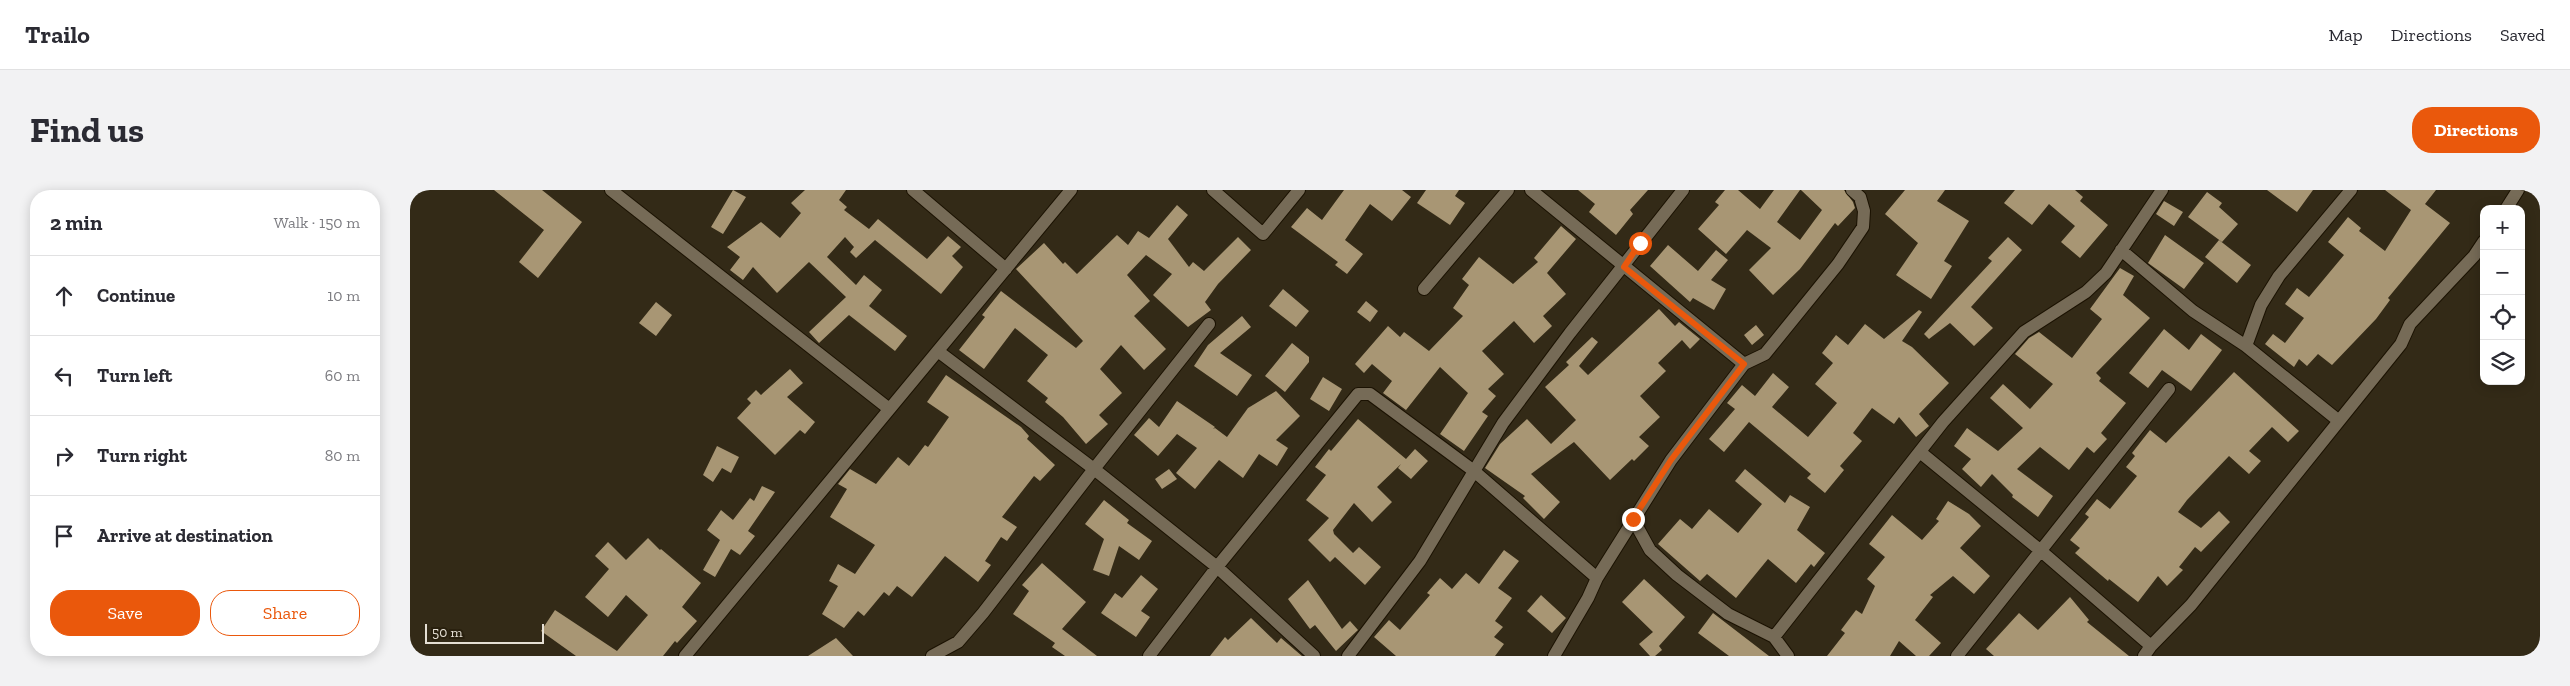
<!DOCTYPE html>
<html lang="en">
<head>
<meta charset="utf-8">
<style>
  body { margin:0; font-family:"Zilla Slab",serif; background:#f2f2f3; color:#2b2b33 }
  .controls { position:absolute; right:15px; top:15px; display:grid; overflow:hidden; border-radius:10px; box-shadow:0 2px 12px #0003 }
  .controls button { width:45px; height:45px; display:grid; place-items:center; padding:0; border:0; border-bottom:1px solid #e1e1e2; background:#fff; color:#2b2b33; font:25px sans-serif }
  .scale { position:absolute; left:15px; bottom:12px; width:119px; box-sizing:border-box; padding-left:5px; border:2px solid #e5dfd4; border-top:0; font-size:14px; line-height:18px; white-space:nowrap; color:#e5dfd4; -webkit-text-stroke:4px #29200e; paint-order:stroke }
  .stop { position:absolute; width:15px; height:15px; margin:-11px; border:4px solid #ea580c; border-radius:50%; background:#fff }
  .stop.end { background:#ea580c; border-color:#fff; box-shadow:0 1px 5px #0008 }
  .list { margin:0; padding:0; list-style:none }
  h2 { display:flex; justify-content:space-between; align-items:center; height:65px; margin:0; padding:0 20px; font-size:21px }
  h2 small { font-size:16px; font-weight:400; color:#7c7c81 }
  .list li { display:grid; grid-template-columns:32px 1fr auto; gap:15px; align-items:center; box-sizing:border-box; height:80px; padding:0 20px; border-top:1px solid #e1e1e2 }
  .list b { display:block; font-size:19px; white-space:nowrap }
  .list em { font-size:16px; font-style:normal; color:#7c7c81 }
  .actions { display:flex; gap:10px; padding:15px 20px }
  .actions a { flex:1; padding:11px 0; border:1px solid #ea580c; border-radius:20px; text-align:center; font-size:18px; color:#ea580c }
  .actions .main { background:#ea580c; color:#fff }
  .icon { flex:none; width:28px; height:28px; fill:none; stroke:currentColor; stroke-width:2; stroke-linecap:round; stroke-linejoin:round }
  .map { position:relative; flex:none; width:2130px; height:466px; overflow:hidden; border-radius:20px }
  header { display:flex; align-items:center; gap:30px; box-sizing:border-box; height:70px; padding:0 25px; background:#fff; border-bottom:1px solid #e1e1e2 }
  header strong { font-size:24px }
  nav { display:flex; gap:28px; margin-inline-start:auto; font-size:18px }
  .intro { display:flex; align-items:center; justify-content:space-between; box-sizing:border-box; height:120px; padding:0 30px }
  h1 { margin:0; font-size:35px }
  .button { padding:12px 22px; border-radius:20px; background:#ea580c; color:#fff; font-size:18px; font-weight:700 }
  main { display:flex; gap:30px; padding:0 30px }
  aside { flex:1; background:#fff; border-radius:20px; box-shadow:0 2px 12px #0003 }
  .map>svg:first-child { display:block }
  .building { fill:#a89674 }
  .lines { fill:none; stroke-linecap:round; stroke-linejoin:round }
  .minor-casing { stroke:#1b1202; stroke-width:14 }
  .minor { stroke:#766b57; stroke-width:12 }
  .route { stroke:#ea580c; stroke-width:6 }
</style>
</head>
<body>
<header>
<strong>Trailo</strong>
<nav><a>Map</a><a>Directions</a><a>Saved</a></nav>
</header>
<div class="intro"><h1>Find us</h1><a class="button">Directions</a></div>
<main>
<aside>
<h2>2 min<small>Walk · 150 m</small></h2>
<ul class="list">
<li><svg class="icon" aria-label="ahead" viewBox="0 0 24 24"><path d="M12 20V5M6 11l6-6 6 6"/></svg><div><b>Continue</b></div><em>10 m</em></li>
<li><svg class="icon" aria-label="left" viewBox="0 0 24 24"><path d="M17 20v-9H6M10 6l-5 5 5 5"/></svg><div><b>Turn left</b></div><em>60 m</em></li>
<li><svg class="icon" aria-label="right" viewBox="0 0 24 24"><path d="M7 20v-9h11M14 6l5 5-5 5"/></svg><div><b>Turn right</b></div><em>80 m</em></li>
<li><svg class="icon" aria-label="arrive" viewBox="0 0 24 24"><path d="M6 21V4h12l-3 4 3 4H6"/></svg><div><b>Arrive at destination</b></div></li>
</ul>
<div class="actions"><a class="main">Save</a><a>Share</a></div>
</aside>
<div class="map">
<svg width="2130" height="466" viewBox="0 0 2130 466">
  <rect width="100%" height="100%" fill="#332a17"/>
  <!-- building -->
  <path class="building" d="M84,0H132L172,32L128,88L109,72L134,40Z
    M323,0L336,7L313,44L301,37Z
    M395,0H436L429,10L437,17L434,20L459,39L468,29L517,69L538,46L551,57L542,66L553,77L531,104L465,50L446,68L440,62L444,57L435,47L417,67L446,95L454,85L472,100L459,116L497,146L485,161L439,125L409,153L399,142L436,107L399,72L367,103L343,77L333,90L320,80L330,67L317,57L351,32L370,48L391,23L381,13Z
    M934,0H992L1001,7L982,31L960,14L935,50L953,64L937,84L925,75L928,72L881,37L897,18L912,30Z
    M1016,0H1049L1045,6L1055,13L1040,35L1007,13Z
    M1168,0H1238L1220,20L1223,24L1206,45L1179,22L1185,14Z
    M1315,0H1328L1350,19L1364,0H1390L1367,32L1390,50L1412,20L1391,0H1434L1443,12L1445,18L1428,36L1425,33L1390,79L1363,105L1339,80L1361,58L1337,40L1316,64L1288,39L1309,15L1305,12Z
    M1495,0H1535L1527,11L1559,31L1534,71L1542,76L1521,109L1486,85L1508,53L1475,24Z
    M1605,0H1665L1673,7L1670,11L1698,35L1670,68L1651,52L1665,36L1639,14L1622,35L1594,13Z
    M1857,0H1903L1887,22Z
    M1975,0H2026L2015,14L2040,33L1978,108L1980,110L1966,129L1922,175L1908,164L1897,176L1889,169L1884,177L1855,154L1863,144L1875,153L1894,128L1875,114L1887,98L1899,107L1934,65L1918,52L1938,27L1951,38L1949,41L1975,61L2001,20Z
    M1797,2L1812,13L1809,17L1828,34L1812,52L1778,27Z
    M1754,11L1773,22L1764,36L1746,24Z
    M767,15L778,25L758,49L779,77L783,72L794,81L828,47L841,60L808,94L795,112L801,120L778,137L743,105L762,84L736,65L717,85L740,111L724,126L756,159L734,180L711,155L690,179L712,203L689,225L698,234L676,254L653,227L635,212L638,208L617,191L638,165L605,138L574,179L549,160L575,127L572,125L591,101L666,158L673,151L606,79L634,53L653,74L655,72L667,84L707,45L718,55L728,41L739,48Z
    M1151,36L1166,49L1137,83L1156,104L1133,126L1142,136L1124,153L1104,131L1072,161L1094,184L1078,199L1086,206L1072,222L1078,226L1054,261L1030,244L1058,203L1030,177L996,220L973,203L982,191L962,174L954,183L945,174L978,136L990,147L994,142L1019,161L1053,126L1043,118L1059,95L1052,89L1069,67L1103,94L1128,72L1124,68Z
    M1755,45L1794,73L1774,99L1738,73Z
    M1598,47L1612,60L1561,117L1583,138L1564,156L1540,133L1519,149L1514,144L1582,71L1578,68Z
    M1809,50L1841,75L1827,93L1795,67Z
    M1258,55L1288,81L1306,60L1318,70L1301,90L1316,99L1304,120L1283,108L1280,112L1240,76Z
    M1710,78L1724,86L1713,105L1740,128L1686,183L1691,188L1689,191L1716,213L1691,243L1697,249L1684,263L1677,257L1659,280L1630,257L1607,279L1643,306L1628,327L1602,307L1603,305L1582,284L1571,297L1552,279L1561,269L1544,256L1557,238L1588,261L1613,238L1580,208L1593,194L1620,219L1643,194L1605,164L1619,148L1629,142L1662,168L1692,129L1680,119Z
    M873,99L899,121L886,137L859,116Z
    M956,111L968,121L960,132L947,122Z
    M246,112L262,125L246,146L229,133Z
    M1249,119L1265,136L1269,132L1290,149L1280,159L1272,150L1248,173L1256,181L1230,206L1250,227L1229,247L1239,256L1224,271L1222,269L1200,290L1164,252L1121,284L1150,312L1134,329L1113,308L1115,306L1075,278L1090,254L1117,229L1141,254L1166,230L1135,197L1159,175L1156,172L1182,147L1188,152L1169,176L1178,185Z
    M1509,120L1512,122L1492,151L1502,157L1539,193L1509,224L1519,236L1506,247L1489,227L1484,234L1462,218L1443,243L1452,251L1430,276L1434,280L1415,303L1397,288L1401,284L1339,232L1314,262L1299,249L1325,219L1317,213L1332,195L1345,206L1363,183L1379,197L1362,217L1398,247L1427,213L1405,194L1423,173L1412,163L1426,145L1438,155L1455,134L1474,149Z
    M832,126L841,137L810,163L842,185L827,206L784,176L798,155Z
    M1346,135L1354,145L1342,155L1334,145Z
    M1754,139L1779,160L1791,144L1812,160L1781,201L1752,180L1738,198L1719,183Z
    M882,153L899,167V172L875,202L855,186Z
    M380,179L393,193L377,207L405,232L395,244L390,240L365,265L327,228L341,213L337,209L346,200L351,205Z
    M1824,182L1889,241L1878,252L1862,237L1839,261L1851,271L1839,284L1819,266L1777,310L1768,322L1791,338L1809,321L1820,332L1791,362L1785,357L1769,377L1773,380L1757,396L1748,386L1728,412L1699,389L1698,391L1665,363L1670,358L1660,350L1679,327L1675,324L1687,309L1700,319L1727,286L1716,277L1725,266L1722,263L1740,240L1756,253Z
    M536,185L611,237L619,246L617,249L645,275L630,291L624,286L592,327L607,337L597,351L591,347L575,371L581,375L568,392L535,366L502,407L487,396L479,406L474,402L454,426L448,421L434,438L412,424L428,396L419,391L428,374L445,384L465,355L420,327L437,299L428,294L440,279L466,294L488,267L499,276L515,255L518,257L539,227L517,212Z
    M913,187L932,199L919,221L900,209Z
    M866,201L890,226L866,250L878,258L867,276L849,264L833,288L809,270L785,299L766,283L787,258L767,244L748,266L724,245L739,228L749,237L767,211L805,237L803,239L805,238L817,247L838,218Z
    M948,229L996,269L1005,259L1018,271L1001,289L988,278L991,274L967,297L982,312L962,332L944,313L923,340L924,344L943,363L949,357L971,377L955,395L925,367L920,372L898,350L919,328L896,310L916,285L905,277L919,259L921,261Z
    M307,256L329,267L321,283L312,278L303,292L293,285Z
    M759,279L767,289L752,299L745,289Z
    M1335,279L1375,313L1380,305L1400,317L1387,340L1415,363L1404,377L1401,374L1386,393L1358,369L1326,408L1297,384L1290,391L1248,354L1270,329L1282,339L1299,319L1328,343L1352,314L1325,291Z
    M352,296L365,302L338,341L345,346L330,365L321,359L305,387L293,380L310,350L297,340L311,320L323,330L340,308L344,311Z
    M694,310L719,330L717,333L742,351L729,370L709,356L699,386L683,380L694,349L675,334Z
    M1538,311L1559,324L1571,336L1550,358L1580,386L1564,404L1543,386L1520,405L1523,407L1505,430L1531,453L1519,466H1506L1489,451L1480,466H1417L1435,443L1431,440L1446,420L1452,424L1465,396L1457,389L1475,367L1459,354L1482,325L1512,350L1529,331L1526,329Z
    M238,348L250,360L251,359L291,393L272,417L287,431L267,453L265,451L253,466H166L131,441L145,420L207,461L238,425L216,405L198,427L175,407L199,379L185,366L198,352L216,370Z
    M1094,360L1109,371L1088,398L1102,408L1085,431L1093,437L1084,447L1094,454L1085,466H986L964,447L979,430L990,440L1020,405L1017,403L1030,388L1042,399L1056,383L1069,394Z
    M632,373L676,412L652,439L687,466H655L642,457L645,453L603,424L619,401L612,395Z
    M731,385L748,399L731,421L740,427L726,447L691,423L705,403L712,408Z
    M1234,389L1275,427L1249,456L1252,460L1245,466H1240L1229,454L1243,442L1212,412Z
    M898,390L932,439L940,431L948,440L926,461L905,435L900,439L878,409Z
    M1131,405L1156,428L1142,443L1117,421Z
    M1660,407L1679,430L1677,432L1719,466H1584L1576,459L1609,423L1628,440Z
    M1303,423L1359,466H1319L1288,443Z
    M841,428L867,453L871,448L892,466H800L815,447L818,450Z
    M426,448L443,466H398Z"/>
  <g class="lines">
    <!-- minor casing -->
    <g class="minor-casing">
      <path id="minor" d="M201,0L478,218
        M503,0L596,79
        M803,0L853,44L889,0
        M1121,0L1334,174
        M2096,19L2108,0
        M1711,60L1783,121L1836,156L1929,231
        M1014,99L1098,0
        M1836,156L1851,115L1869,86L1941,0
        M529,162L684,279L799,134
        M1510,262L1631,361L1741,456
        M1223,329L1240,360L1267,385L1318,424L1364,447L1378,466
        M1364,447L1533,232L1614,142L1676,102L1696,83L1752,0
        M275,466C403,310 533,156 661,0
        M522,466L548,452L573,423L684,279L807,377L904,466
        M739,466L807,377L948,204H960L1064,281L1187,388
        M938,466L1010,371L1093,233L1160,143L1273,0
        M1144,466L1178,408L1187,388L1261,270L1334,174L1355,164L1428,74L1453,37L1454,21L1450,7L1442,0
        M1547,466L1759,199
        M1734,466L1741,456L1781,415L1929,231L1991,154L2000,134L2064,66L2074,51"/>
    </g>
    <!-- minor -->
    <use href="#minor" class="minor"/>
  </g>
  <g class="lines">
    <!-- route -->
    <path class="route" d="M1223,329L1261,270L1334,174L1214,77L1230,53"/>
  </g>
</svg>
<div class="controls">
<button>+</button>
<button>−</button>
<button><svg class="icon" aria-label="locate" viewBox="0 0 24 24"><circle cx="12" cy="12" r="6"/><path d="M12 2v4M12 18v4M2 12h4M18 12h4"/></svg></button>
<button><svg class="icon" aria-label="layers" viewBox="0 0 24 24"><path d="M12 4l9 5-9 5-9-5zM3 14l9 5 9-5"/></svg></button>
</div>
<div class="scale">50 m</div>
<div class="stop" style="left:1230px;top:53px"></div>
<div class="stop end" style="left:1223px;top:329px"></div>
</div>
</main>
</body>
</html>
